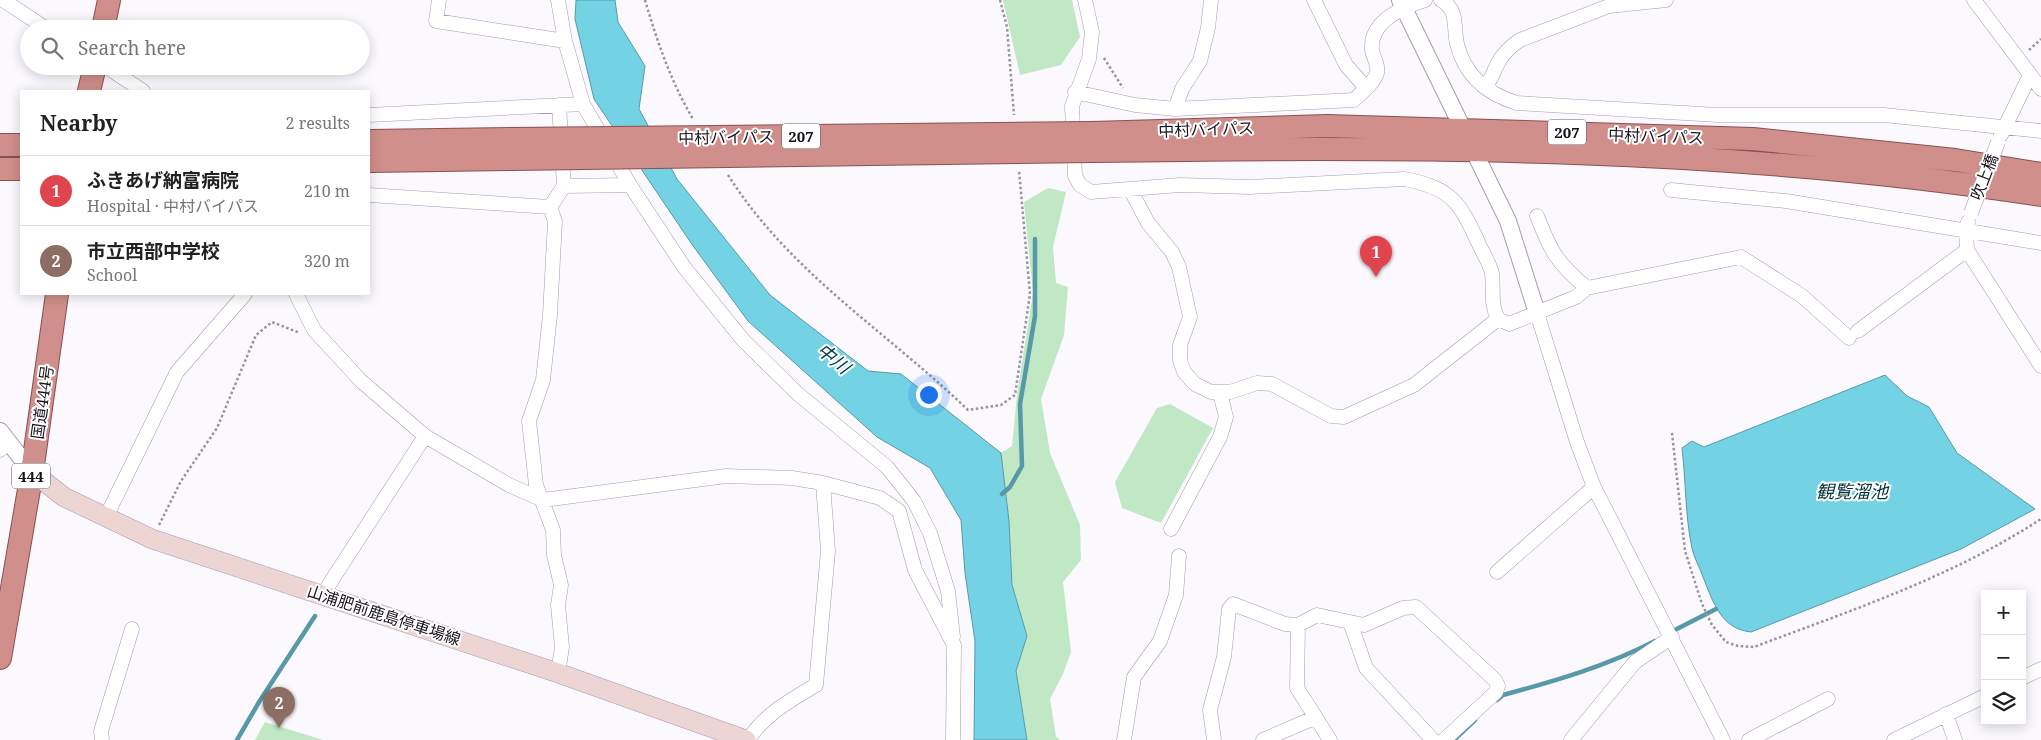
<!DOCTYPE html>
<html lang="en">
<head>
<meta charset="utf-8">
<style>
  body { margin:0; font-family:"Noto Serif","Noto Sans JP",serif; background:#f2f2f2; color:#222 }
  .controls { position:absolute; right:15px; bottom:15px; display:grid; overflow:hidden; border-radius:0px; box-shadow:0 2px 12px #0003 }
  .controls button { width:45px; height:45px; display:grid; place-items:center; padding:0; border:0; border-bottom:1px solid #e0e0e0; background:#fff; color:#222; font:25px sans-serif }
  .you { position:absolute; left:928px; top:394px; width:18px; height:18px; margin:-12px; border:4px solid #fff; border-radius:50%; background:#1a73e8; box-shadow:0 0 0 8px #1a73e833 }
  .badge { display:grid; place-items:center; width:32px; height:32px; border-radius:50%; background:#9c562b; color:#fff; font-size:16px; font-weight:700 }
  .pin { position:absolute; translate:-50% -41px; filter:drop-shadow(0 1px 2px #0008) }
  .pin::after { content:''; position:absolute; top:26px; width:18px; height:15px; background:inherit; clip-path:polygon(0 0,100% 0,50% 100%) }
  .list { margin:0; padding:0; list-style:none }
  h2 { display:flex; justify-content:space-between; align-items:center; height:65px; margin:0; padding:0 20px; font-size:21px }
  h2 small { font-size:16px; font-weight:400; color:#767676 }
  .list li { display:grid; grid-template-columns:32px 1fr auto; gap:15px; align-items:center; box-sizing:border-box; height:70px; padding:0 20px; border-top:1px solid #e0e0e0 }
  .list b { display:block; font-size:19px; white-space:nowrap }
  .list p { margin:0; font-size:16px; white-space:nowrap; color:#767676 }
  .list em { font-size:16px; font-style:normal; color:#767676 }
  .icon { flex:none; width:28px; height:28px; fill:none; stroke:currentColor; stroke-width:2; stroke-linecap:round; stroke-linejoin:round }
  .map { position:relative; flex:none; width:2041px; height:740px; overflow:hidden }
  .search { position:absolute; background:#fff; box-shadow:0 2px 12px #0003; left:20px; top:20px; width:350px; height:55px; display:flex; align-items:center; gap:12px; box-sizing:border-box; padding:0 18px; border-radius:28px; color:#767676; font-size:19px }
  .panel { position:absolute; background:#fff; box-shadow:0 2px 12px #0003; left:20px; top:90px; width:350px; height:205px; border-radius:0px }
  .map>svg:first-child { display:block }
  .green { fill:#c0e8c4 }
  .water { fill:#73d3e4; stroke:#5899a8 }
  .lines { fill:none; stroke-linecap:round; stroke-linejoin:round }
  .stream { stroke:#5899a8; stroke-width:4.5 }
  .minor-casing { stroke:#a899b3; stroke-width:15 }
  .tertiary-casing { stroke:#a899b3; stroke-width:18 }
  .secondary-casing { stroke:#a899b3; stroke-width:20 }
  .trunk-casing { stroke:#885151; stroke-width:24 }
  .path { stroke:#97939b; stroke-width:2.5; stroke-dasharray:2.5 2.5; stroke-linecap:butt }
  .minor { stroke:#fff; stroke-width:14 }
  .tertiary { stroke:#fff; stroke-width:16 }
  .secondary { stroke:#edd5d4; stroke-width:19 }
  .trunk { stroke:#d08f8b; stroke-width:22 }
  .minor-bridge-casing { stroke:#a899b3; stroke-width:15; stroke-linecap:butt }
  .trunk-bridge-casing { stroke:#885151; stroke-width:24; stroke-linecap:butt }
  .minor-bridge { stroke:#fff; stroke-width:14 }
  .trunk-bridge { stroke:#d08f8b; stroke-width:22 }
  .labels { text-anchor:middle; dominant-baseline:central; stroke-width:4; stroke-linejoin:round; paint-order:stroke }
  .shield { fill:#fff; stroke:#5d5a60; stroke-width:1 }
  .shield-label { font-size:15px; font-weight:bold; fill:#18131c }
  .street-label { font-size:16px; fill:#18131c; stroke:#fff }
  .water-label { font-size:18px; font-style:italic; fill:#02323a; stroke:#fff }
</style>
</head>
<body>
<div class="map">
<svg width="2041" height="740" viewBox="0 0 2041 740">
  <rect width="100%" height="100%" fill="#fbf8fe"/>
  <!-- green -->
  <path class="green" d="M1003,0H1072L1080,37L1061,65L1020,75Z
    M1048,188L1066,192L1053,247L1056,283L1068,287L1064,335L1041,399L1050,453L1080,525L1081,560L1063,582L1071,652L1063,674L1050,699L1056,737L1060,740H1027L1016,671L1027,636L1012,585L1009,521L1001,453L1012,446L1017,395L1033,293L1024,202Z
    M1170,404L1213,428L1161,523L1122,508L1115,482L1157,408Z
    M265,722L323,740H255Z"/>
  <!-- water -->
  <path class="water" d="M576,0H615L618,22L645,66L639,109L677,179L770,295L868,371L901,374L1001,453L1009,521L1012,585L1027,636L1016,671L1027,740H974L975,641L965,573L961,520L930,468L877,437L748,321L691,243L594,99L575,19Z
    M1885,375L1907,396L1929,407L1957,453L2035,509L1961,549L1751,632C1721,629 1713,602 1703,577C1700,568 1694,558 1692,548C1685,516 1686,481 1682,448L1692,441L1704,447Z"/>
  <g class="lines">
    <!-- stream -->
    <path class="stream" d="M1002,494L1010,487L1022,466L1020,404L1035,316V239
      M1671,632L1716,609
      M1497,700L1503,695C1555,681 1607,666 1655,641
      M237,740L259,702L315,616
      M1454,740L1475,720"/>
    <!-- minor casing -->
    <g class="minor-casing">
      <path id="minor" d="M3,0L47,29
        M439,0L436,21L565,41
        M558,0L565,41L583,104L630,185L684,267L743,340L798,394L887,467L914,501L930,533L948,591L953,637
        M1085,0L1092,32L1089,59L1072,106L1075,176L1080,185L1091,192L1180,185L1250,187L1404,179C1451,188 1459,201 1478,242C1482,252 1490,263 1492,274C1494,290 1490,303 1498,319L1509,324L1576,297L1587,288L1741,257L1802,296L1849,338
        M1314,0L1346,65L1366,88
        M1441,0C1459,10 1453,27 1457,44C1465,76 1487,94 1517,103L1718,115H1884L2041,131
        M1974,0L2041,89
        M105,66L143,91
        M1484,87C1492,80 1493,72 1498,63C1503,53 1511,46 1520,40L1609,6L1666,0
        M1075,92L1135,105L1175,109L1354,100C1361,93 1374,83 1377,73C1379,64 1373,58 1372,50C1369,21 1403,7 1425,0
        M559,105L564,186
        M1175,109L1182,89L1200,61L1208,28L1211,0
        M369,115L583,104
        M2001,135L2030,75
        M1130,189L1148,223L1172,252L1179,267L1190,317L1180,345V360L1184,372L1195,384L1211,392H1230L1257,383L1272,384L1331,416L1344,417L1414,385L1498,319
        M1671,190L1786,201L2041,243
        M369,195L550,207L564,186L630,185
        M550,207L555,221L550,315L543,380L529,421L536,485L553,530L554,555L561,585L558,605L562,647L558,673
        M1537,216C1551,252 1557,263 1587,288
        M1968,222L1966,230L1967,250L2041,366
        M296,294L314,330L361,381L425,436L509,485L543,500L726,476L792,478L823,483L880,498L899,511L915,570L954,645L953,740
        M1537,313L1577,442L1594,487L1723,740
        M1858,331L1967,250
        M0,450L8,442
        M106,517L177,372L245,294
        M1171,529L1220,437L1226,417L1220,393
        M1497,572L1594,487
        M323,594L425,436
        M1350,622L1366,668L1433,740
        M1298,625L1297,688L1330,740
        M2022,678L2041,669
        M1946,714L1955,740
        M102,740L101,731L132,629
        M748,740C765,714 789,701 816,685L828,551L823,483
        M1124,740L1134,677L1160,641L1176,595L1179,556
        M1214,740L1210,710L1224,657L1229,609L1233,604L1285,624L1298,625L1317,615L1364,625L1403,608L1416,607L1495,680L1498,686L1496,692L1444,740
        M1263,740L1314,718
        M1571,740L1635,662L1672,637
        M1749,740L1828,699
        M1894,740L1985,696"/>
    </g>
    <!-- tertiary casing -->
    <g class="tertiary-casing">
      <path id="tertiary" d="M1400,0L1508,221L1537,313
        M0,431L32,472"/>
    </g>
    <!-- secondary casing -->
    <g class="secondary-casing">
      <path id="secondary" d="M32,472L64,497L152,539L558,673L746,740"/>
    </g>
    <!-- trunk casing -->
    <g class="trunk-casing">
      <path id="trunk" d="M103,29L109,0
        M89,91L95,66
        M1092,133L1327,126L1753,139L1955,160L2041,174
        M369,141L511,139
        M0,145H21
        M1092,151C1409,146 1727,146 2041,195
        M369,161L511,159
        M0,169H21
        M0,658L32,472L57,294"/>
    </g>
    <!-- path -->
    <path class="path" d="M645,0C657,41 671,82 693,119
      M1000,0L1007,27L1014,115
      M2029,50L2041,39
      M1104,58L1123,88
      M728,175C790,273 886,331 968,410L1001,405L1015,395L1030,294L1019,170
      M1672,433L1685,551L1702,604L1712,625L1726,642L1738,646L1754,647C1852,610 1952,577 2041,519
      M159,525L181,481L217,428L256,335L272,322L300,333"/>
    <!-- minor -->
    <use href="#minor" class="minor"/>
    <!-- tertiary -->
    <use href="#tertiary" class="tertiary"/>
    <!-- secondary -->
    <use href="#secondary" class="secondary"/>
    <!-- trunk -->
    <use href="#trunk" class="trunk"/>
    <!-- minor-bridge casing -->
    <g class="minor-bridge-casing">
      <path id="minor-bridge" d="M1971,213L1998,142"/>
    </g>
    <!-- trunk-bridge casing -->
    <g class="trunk-bridge-casing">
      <path id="trunk-bridge" d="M511,139L1092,133
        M511,159L1092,151"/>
    </g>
    <!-- minor-bridge -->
    <use href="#minor-bridge" class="minor-bridge"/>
    <!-- trunk-bridge -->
    <use href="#trunk-bridge" class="trunk-bridge"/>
  </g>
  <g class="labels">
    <!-- shield labels -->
    <g class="shield">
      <rect x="1548" y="119.5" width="38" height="25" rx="4"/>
      <rect x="782" y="123.5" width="38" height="25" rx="4"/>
      <rect x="12" y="463.5" width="38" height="25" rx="4"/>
    </g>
    <g class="shield-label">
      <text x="1567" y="132">207</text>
      <text x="801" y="136">207</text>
      <text x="31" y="476">444</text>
    </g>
    <!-- street labels -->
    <g class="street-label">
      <text transform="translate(1206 129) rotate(-2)">中村バイパス</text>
      <text transform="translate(1656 136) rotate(2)">中村バイパス</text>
      <text transform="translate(726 137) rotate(-1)">中村バイパス</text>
      <text transform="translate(1984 177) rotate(-69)">吹上橋</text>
      <text transform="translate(42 402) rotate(-82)">国道444号</text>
      <text transform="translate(384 615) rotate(18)">山浦肥前鹿島停車場線</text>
    </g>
    <!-- water labels -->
    <g class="water-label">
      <text transform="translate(834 358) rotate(39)">中川</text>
      <text x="1852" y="491">観覧溜池</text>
    </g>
  </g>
</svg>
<div class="controls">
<button>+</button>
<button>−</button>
<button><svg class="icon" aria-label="layers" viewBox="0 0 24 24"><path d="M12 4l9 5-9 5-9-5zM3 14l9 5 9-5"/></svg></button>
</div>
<div class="you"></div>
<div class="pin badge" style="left:1376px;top:277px;background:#e0444e">1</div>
<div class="pin badge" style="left:279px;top:728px;background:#8d6e63">2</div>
<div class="search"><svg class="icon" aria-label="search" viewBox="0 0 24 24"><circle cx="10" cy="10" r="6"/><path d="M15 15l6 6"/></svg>Search here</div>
<section class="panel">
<h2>Nearby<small>2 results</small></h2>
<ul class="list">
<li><span class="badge" style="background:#e0444e">1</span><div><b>ふきあげ納富病院</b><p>Hospital · 中村バイパス</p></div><em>210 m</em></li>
<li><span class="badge" style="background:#8d6e63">2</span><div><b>市立西部中学校</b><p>School</p></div><em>320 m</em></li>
</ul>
</section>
</div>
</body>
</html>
